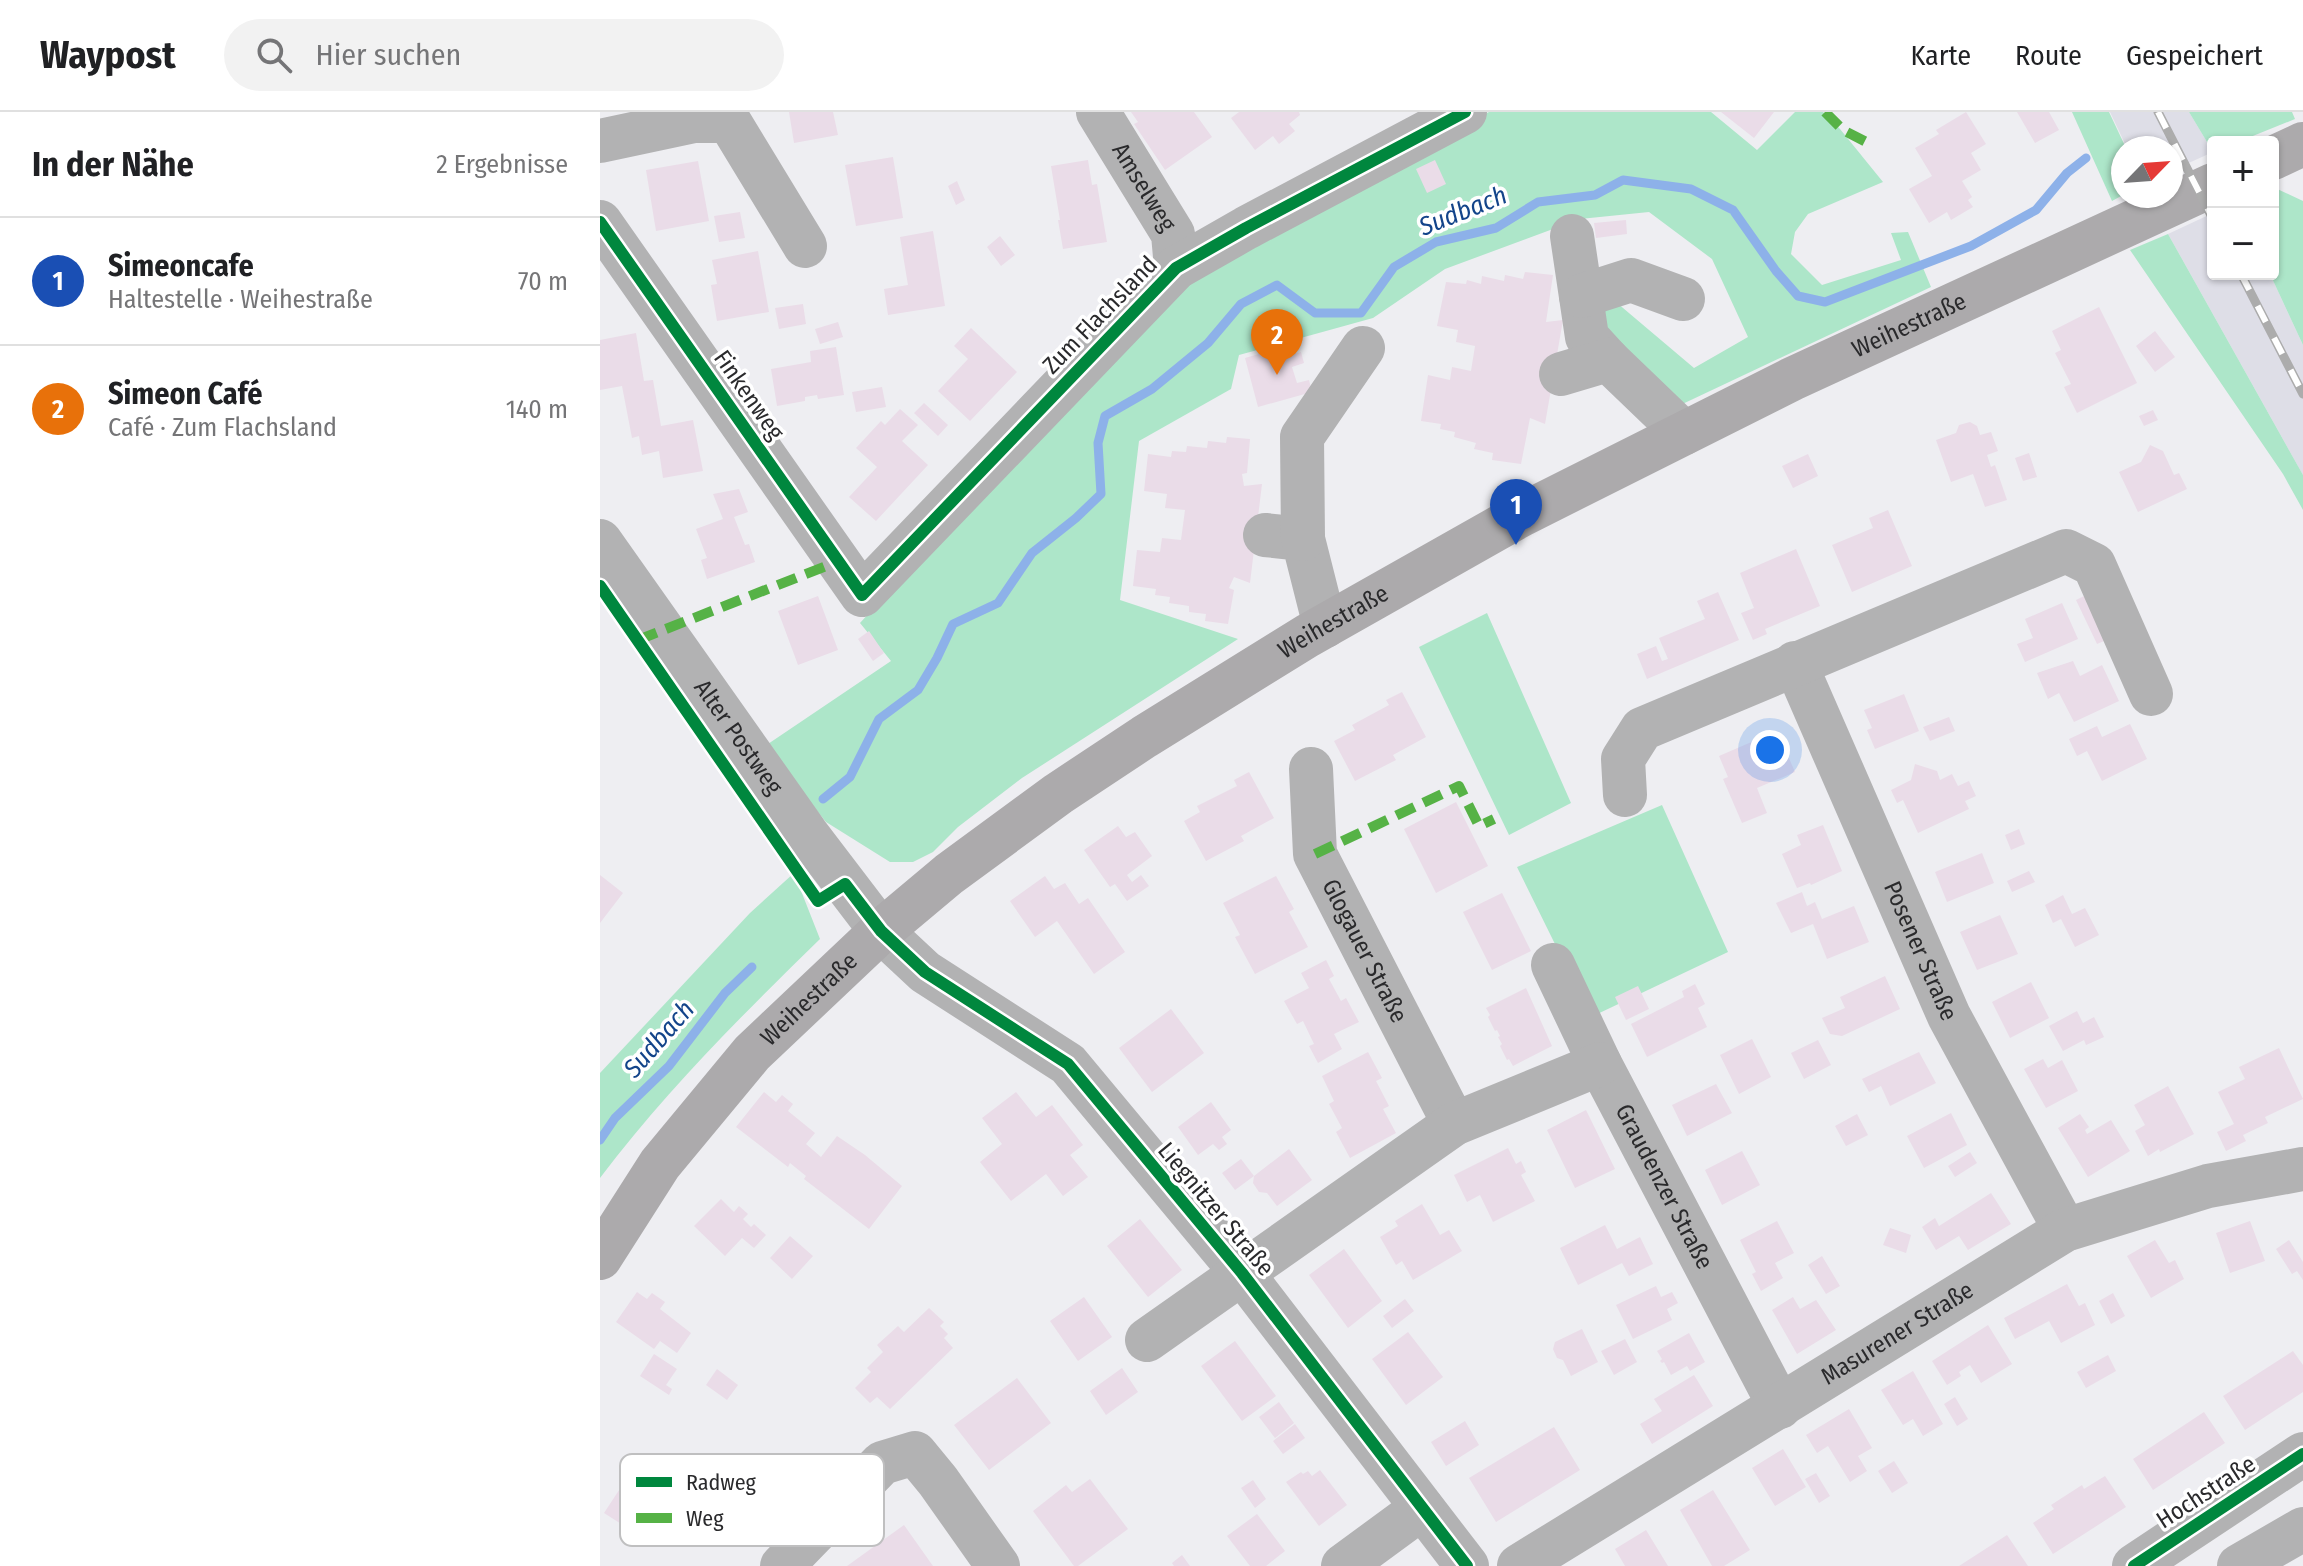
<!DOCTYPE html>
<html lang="de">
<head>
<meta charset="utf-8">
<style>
  body { margin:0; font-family:"Fira Sans Condensed",sans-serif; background:#f2f2f2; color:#202124 }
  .controls { position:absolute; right:24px; top:24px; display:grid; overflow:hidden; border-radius:8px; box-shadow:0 2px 6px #0004 }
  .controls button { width:72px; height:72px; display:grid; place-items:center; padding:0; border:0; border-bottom:2px solid #e0e0e0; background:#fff; color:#202124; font:40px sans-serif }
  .compass { position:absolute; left:1511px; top:24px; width:72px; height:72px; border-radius:50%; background:#fff; box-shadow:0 2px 6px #0004; rotate:65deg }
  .you { position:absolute; left:1170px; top:638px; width:28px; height:28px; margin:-20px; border:6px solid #fff; border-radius:50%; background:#1a73e8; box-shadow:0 0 0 12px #1a73e833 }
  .badge { display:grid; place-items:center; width:52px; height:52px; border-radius:50%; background:#d93025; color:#fff; font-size:26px; font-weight:700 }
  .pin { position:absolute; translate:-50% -66px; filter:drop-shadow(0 2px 4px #0008) }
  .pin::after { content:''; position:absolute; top:42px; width:28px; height:24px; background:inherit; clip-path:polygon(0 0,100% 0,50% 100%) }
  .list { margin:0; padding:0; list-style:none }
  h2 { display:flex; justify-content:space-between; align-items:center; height:104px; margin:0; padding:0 32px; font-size:34px }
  h2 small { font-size:26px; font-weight:400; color:#757577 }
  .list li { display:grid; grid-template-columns:52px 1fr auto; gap:24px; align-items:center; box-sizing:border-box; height:128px; padding:0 32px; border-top:2px solid #e0e0e0 }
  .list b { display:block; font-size:30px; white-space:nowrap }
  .list p { margin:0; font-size:26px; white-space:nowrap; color:#757577 }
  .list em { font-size:26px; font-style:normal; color:#757577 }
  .icon { flex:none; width:44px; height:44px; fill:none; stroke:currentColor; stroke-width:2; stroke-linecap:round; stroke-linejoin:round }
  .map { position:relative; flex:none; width:1703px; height:1454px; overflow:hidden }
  header { display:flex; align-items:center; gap:48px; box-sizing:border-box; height:112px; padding:0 40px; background:#fff; border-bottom:2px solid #e0e0e0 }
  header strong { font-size:38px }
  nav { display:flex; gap:44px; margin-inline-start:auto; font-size:28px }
  .search { width:560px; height:72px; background:#f2f2f2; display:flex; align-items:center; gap:20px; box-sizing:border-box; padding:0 28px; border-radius:44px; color:#757577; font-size:30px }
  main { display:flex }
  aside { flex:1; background:#fff }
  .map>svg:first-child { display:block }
  .built { fill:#dedee7 }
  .green { fill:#ade6c9 }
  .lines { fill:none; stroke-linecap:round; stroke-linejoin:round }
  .stream { stroke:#8db1e9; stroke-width:9 }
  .building { fill:#eadce8 }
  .minor { stroke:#b2b2b3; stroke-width:44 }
  .major { stroke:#acaaac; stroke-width:44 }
  .rail-casing { stroke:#acacac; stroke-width:9 }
  .rail { stroke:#fff; stroke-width:6; stroke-dasharray:18; stroke-linecap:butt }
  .quiet { stroke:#56b246; stroke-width:10; stroke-dasharray:20 10; stroke-linecap:butt }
  .cycleway-casing { stroke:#fff; stroke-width:17 }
  .cycleway { stroke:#00873e; stroke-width:12 }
  .labels { text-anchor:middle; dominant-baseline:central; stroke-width:7; stroke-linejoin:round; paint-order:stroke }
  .street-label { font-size:24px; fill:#2a2a2c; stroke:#fff }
  .water-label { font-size:26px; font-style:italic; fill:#13448a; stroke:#fff }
  .key { fill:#fff; stroke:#bfbfc0; stroke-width:2 }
  .key-label { font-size:22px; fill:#2a2a2c }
</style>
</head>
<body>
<header>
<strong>Waypost</strong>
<div class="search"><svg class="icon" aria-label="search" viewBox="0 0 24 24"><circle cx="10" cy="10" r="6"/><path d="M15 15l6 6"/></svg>Hier suchen</div>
<nav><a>Karte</a><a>Route</a><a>Gespeichert</a></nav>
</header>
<main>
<aside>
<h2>In der Nähe<small>2 Ergebnisse</small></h2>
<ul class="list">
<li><span class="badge" style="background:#1a4fb4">1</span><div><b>Simeoncafe</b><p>Haltestelle · Weihestraße</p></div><em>70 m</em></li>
<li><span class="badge" style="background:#e8710a">2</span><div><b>Simeon Café</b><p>Café · Zum Flachsland</p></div><em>140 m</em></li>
</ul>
</aside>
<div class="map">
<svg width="1703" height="1454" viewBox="0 0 1703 1454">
  <rect width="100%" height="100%" fill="#eeeef2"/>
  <!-- built -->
  <path class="built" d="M1510,0H1589L1613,40L1571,59V36H1527Z
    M1613,101V162H1670L1703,233V363L1568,122Z"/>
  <!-- green -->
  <path class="green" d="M889,0H1111L1157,38L1195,0H1223L1240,17L1283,70L1208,102L1195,120L1191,142L1222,173L1301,148L1291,121L1308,120L1331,175L1074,296L994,220L1010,185L1094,256L1148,225L1112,147L1049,100L980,107L845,157L773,206L639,243L631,277L539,329L520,488L638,527L422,666L358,715L333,740L313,750H290L226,710L165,634L291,549L260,511L577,166Z
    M1472,0H1509L1526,36H1523V83L1512,89Z
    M1589,0H1692L1695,7L1638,30H1613V40Z
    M1673,75L1703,89V233L1670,162H1673Z
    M1568,122L1703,363V398L1683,362L1530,138Z
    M887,501L971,691L909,723L819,535Z
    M1062,693L1128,840L991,905L917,755Z
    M194,761L220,827C142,903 66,979 0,1066V961L150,801Z"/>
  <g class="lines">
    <!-- stream -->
    <path class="stream" d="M223,687L250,665L279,607L318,578L337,546L353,512L398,491L432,441L476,406L501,382L498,331L505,304L552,277L608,231L641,192L677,173L715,201H761L794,155L836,130L896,116L938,90L995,83L1023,68L1091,77L1133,98L1176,159L1198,184L1225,190L1371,134L1436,98L1467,61L1486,46
      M0,1028L15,1006L69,954L125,881L152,855"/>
  </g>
  <!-- building -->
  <path class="building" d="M189,0H233L238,23L194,31Z
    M531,0H594L612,25L565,58L534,12L538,10Z
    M639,0H699L700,3L689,12L695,19L679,32L673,24L655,38L631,6Z
    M1121,0H1174L1154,26Z
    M1366,0L1386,32L1371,41L1381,58L1362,69L1372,85L1368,88L1373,95L1351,108L1347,100L1329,111L1309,77L1332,64L1315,36L1339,22L1336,18Z
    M1417,0H1449L1459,18L1435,31Z
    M293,45L303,106L256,114L245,53Z
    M488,48L492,73L497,72L507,130L463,137L458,108H460L451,54Z
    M835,48L846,72L827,81L816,57Z
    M98,49L109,109L56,119L46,58Z
    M357,69L365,88L356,93L348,74Z
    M140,100L145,126L119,130L114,104Z
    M1026,108L1027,122L996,126L994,111Z
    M333,119L345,194L288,203L284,177L308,173L300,125Z
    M400,124L415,143L401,154L387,135Z
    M158,139L169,200L117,209L111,173L117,172L112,148Z
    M925,160L953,163L946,210L963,208L945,312L930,306L921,352L892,348L893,341L874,337L876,331L854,325L855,320L840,317L841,312L821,309L828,263L850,268L852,255L871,259L875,234L856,230L858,218L837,214L846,170L866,172L867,168L881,172L882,164L904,169L905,163L923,167Z
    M203,192L206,212L179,217L175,196Z
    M1499,195L1537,271L1477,301L1464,275L1471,272L1455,241L1461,238L1452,219Z
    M238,210L243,225L220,232L215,217Z
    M371,216L417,260L370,309L338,279L368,247L354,234Z
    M1555,219L1575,245L1555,260L1536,234Z
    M36,221L44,269L53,268L61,314L93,308L103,359L63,366L59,339L42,343L39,324L32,326L22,274L0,278V228Z
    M687,234L689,244L701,240L704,251L692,255L697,271L709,268L712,280L658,295L645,246Z
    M236,235L244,283L218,287L217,283L205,285V289L177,294L171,257L211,250L210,239Z
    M282,275L286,295L256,300L252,280Z
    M324,291L348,313L338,324L314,301Z
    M300,297L318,313L302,329L328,353L276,409L249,385L277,355L256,336L281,309L285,313Z
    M1553,298L1558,308L1544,314L1539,304Z
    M1370,310L1377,314L1380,323L1391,320L1398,339L1387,343L1391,355L1395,353L1407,388L1385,395L1373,362L1351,370L1336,328L1356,321L1359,313Z
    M627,325L650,327L647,361L642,362L644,374L662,372L650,471L634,465L629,476L634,478L628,512L605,509L606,502L589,500V494L569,491L570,485L555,483L556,477L533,474L537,438L560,440L562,426L581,428L585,398L565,396L567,382L544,379L548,342L571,345L572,339L586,340L587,334L607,336L608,329L626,331Z
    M1550,333L1563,339L1574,363L1579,361L1587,377L1538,400L1519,360L1541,350Z
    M1429,341L1437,365L1423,369L1415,346Z
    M1208,342L1218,364L1193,376L1182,354Z
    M139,377L148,400L134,405L145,433L149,432L155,450L107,467L101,448L107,446L96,417L123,407L113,382Z
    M1288,398L1312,454L1252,480L1232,433L1273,416L1269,406Z
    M1196,437L1220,494L1165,517L1167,522L1153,528L1141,501L1154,496L1140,461Z
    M1118,480L1139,528L1047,567L1037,542L1056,534L1062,549L1068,547L1059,526L1105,507L1097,489Z
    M1490,481L1511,526L1497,532L1476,488Z
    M218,484L238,538L198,553L178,499Z
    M1462,491L1478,527L1425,550L1417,532L1433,526L1425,507Z
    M269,519L284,541L273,549L258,527Z
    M1473,549L1480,564L1502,553L1519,589L1474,610L1459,581L1448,587L1437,561Z
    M802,580L826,625L793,643L796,648L755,669L734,629L755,618L752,613L789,593L786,588Z
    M1304,582L1319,619L1275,637L1267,618L1272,616L1264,598Z
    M1349,605L1355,619L1330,629L1323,615Z
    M1530,612L1547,647L1502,669L1487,639L1477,644L1469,627L1497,614L1502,625Z
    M1177,619L1195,660L1157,676L1167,701L1142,711L1123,667L1128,665L1119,644Z
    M1315,652L1337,659L1340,668L1352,662L1358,674L1369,669L1376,684L1365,689L1369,697L1318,721L1303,688L1297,691L1291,678L1311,668Z
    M649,660L674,706L641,724L644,729L606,749L584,709L600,700L597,694L637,674L634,668Z
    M856,690L888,754L836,781L804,717Z
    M1223,713L1242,759L1211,773L1210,771L1197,776L1182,742L1201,733L1197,723Z
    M518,714L526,725L535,720L552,744L527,763L532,770L541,763L549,774L527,789L515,772L510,775L484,738Z
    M1419,717L1425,732L1411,738L1405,723Z
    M1382,741L1394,771L1347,790L1335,760Z
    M1429,759L1435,770L1412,780L1407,769Z
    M0,763L23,781L0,811Z
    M445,764L454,777L465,771L479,792L488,786L525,840L494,862L457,809L435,825L410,789Z
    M676,764L694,797L689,800L708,835L655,862L635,825L640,823L623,791Z
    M1202,780L1207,794L1215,790L1222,807L1254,794L1269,830L1227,847L1213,812L1191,821L1176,791Z
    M902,781L931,839L892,858L863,800Z
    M1463,783L1472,802L1485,796L1499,823L1475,835L1461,807L1453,811L1445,793Z
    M1400,803L1418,842L1377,858L1360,820Z
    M726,848L734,864L729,867L741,889L746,886L759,910L734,922L742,937L718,951L709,934L714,932L703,909L697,912L684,889L709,876L701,861Z
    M1285,864L1300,897L1242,924L1230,922L1222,906L1245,896L1240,885Z
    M1431,870L1449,906L1410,926L1392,890Z
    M1095,872L1105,892L1098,896L1107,915L1047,945L1031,912L1084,885L1082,879Z
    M1038,874L1049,897L1026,908L1015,885Z
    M926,876L952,934L913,954L909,947L907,948L900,934L902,932L898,925L900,924L897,918L895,919L888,905L890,903L886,896Z
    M571,897L604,941L552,980L519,936Z
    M1477,899L1483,911L1494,905L1504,925L1486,933L1484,928L1463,939L1449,914Z
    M1152,927L1171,965L1139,982L1120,943Z
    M1218,928L1231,953L1204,967L1191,941Z
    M1679,936L1703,987L1665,1005L1668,1011L1643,1023L1646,1029L1626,1039L1617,1020L1634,1012L1618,980L1645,967L1639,955Z
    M768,940L782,966L776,969L789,994L783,997L796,1021L750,1046L736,1020L742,1016L729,992L734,989L722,964Z
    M1319,940L1336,971L1290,994L1281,974L1269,980L1262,967Z
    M1443,947L1448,956L1462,948L1478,979L1446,996L1424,957Z
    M1116,972L1132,1001L1087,1024L1072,993Z
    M1568,974L1594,1022L1560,1040L1559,1037L1548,1044L1535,1019L1545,1013L1534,993Z
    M164,980L176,990L182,983L193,992L188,999L215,1021L206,1032L221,1045L237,1024L265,1043L302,1074L269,1117L204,1067L206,1064L190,1051L188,1055L136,1015Z
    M416,980L436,1005L452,993L483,1033L470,1043L488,1065L463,1084L446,1062L411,1089L380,1050L402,1032L382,1006Z
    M611,990L631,1018L622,1025L627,1032L619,1038L613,1032L598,1043L578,1015Z
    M986,998L1015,1057L975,1076L947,1018Z
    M1351,1001L1367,1033L1324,1056L1307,1024Z
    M1257,1002L1268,1023L1246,1034L1235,1014Z
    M1480,1002L1489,1015L1485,1018L1487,1022L1511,1008L1530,1039L1488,1065L1458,1016Z
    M908,1036L916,1052L921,1049L926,1060L921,1063L935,1089L893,1110L880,1083L867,1090L854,1063Z
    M689,1037L712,1068L677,1094L667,1081L659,1080L653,1071L654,1064Z
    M1142,1039L1160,1073L1122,1093L1105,1058Z
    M1370,1040L1377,1051L1355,1065L1348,1054Z
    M641,1047L654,1064L635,1078L622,1061Z
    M1391,1081L1411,1112L1368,1138L1359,1124L1336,1138L1322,1115L1335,1106L1339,1114Z
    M121,1087L134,1100L139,1094L148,1102L143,1107L151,1115L154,1112L166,1123L154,1136L142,1126L125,1144L94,1114Z
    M822,1092L840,1123L849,1118L862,1139L813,1168L802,1149L796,1153L780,1125L798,1114L795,1109Z
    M540,1107L582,1158L548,1185L507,1134Z
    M1177,1109L1194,1141L1175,1151L1183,1166L1161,1179L1152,1162L1156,1160L1140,1128Z
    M1650,1109L1665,1149L1630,1161L1616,1121Z
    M1005,1113L1017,1137L1040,1125L1053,1152L1029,1164L1022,1151L978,1173L960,1136Z
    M1290,1116L1311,1123L1306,1141L1283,1133Z
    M190,1124L213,1144L192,1167L170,1146Z
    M1555,1128L1569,1151L1575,1148L1584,1167L1551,1186L1527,1144Z
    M1689,1128L1703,1150V1168L1697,1159L1692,1162L1676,1137Z
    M744,1137L782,1189L748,1216L709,1163Z
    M1222,1144L1240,1174L1226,1182L1208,1153Z
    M1467,1172L1479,1194L1485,1191L1495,1213L1461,1231L1449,1209L1415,1227L1404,1206Z
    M1056,1174L1061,1185L1072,1180L1078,1191L1067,1197L1072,1208L1033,1227L1016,1193Z
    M37,1180L47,1187L52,1181L65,1190L60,1197L91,1221L77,1241L60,1229L54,1237L16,1210Z
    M1513,1181L1525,1204L1511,1212L1499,1189Z
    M484,1185L512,1225L478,1249L450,1209Z
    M1193,1185L1200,1197L1216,1188L1236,1218L1197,1242L1172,1198Z
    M805,1187L814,1199L792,1216L783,1204Z
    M329,1196L344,1210L340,1214L348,1222L344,1226L353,1236L290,1297L277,1285L270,1291L255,1276L271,1260L267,1256L283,1240L277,1233L298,1214L304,1220Z
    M1388,1213L1412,1252L1381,1271L1370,1253L1359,1260L1361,1264L1347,1273L1332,1249Z
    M982,1217L998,1250L971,1264L963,1248L957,1246L953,1237L955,1230Z
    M808,1220L843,1265L806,1293L772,1247Z
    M1089,1221L1105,1250L1090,1259L1087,1254L1071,1263L1064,1250L1062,1251L1060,1249L1062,1247L1057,1239Z
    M1025,1227L1037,1250L1014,1263L1001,1239Z
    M635,1229L676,1284L642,1309L601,1254Z
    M1693,1239L1703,1253V1280L1645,1318L1623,1284Z
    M54,1242L77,1257L66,1273L72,1277L69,1283L40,1264Z
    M1508,1243L1516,1259L1486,1276L1477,1260Z
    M522,1256L538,1280L506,1303L490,1279Z
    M117,1257L138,1273L127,1288L106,1273Z
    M1313,1259L1343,1312L1323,1324L1313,1307L1303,1313L1281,1278Z
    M1094,1263L1113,1294L1052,1332L1040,1312L1062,1299L1054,1287Z
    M417,1266L451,1311L389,1358L354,1313Z
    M1355,1285L1368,1307L1357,1314L1344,1292Z
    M679,1290L694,1311L675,1326L659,1305Z
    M1249,1297L1272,1336L1258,1344L1267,1359L1250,1370L1228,1334L1217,1341L1206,1323Z
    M1604,1300L1625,1331L1553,1378L1533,1347Z
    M865,1309L879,1333L846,1354L831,1330Z
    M695,1312L705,1326L683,1342L673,1329Z
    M954,1315L980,1358L896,1410L869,1366Z
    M1183,1337L1206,1375L1175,1394L1152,1356Z
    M1294,1349L1308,1371L1292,1381L1278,1359Z
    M720,1358L747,1393L719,1414L686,1370L701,1360L703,1362L708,1359L712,1364Z
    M1216,1361L1230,1384L1219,1391L1205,1367Z
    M29,1363L61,1384L37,1422L4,1401Z
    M1505,1364L1526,1395L1453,1442L1433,1411L1454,1397L1451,1393L1482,1373L1484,1377Z
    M490,1367L528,1417L478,1454H474L433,1399L466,1373L472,1380Z
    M653,1368L666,1387L655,1396L641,1376Z
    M1113,1378L1150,1438L1124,1454H1112L1080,1398Z
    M657,1402L685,1439L666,1454H650L627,1424Z
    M304,1413L333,1454H247Z
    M1046,1418L1068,1454H1025L1015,1437Z
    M1407,1423L1428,1454H1359Z
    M582,1443L590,1454H574L572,1451Z"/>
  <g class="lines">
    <!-- minor -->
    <g class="minor">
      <path id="s1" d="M498,0L573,122L576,156"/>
      <path d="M0,29L94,9H129L205,134"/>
      <path d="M0,110L262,483L576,156L646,116L865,0"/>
      <path d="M972,124L987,225L1008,248"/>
      <path d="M981,184L1031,168L1083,187"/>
      <path d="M961,262L1008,248L1084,321"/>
      <path d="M665,423L703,427L725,514"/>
      <path d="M703,427L702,325L763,236"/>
      <path id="s2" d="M0,429L207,722L281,819L325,860L468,952L642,1161L867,1454"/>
      <path id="s3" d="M1195,551L1349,904L1465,1118"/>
      <path id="s4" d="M711,657L715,742L854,1012"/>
      <path d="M1025,683L1023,647L1042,617L1466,439L1494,453L1551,582"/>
      <path id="s5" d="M953,853L1000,952L1180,1295"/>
      <path d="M547,1228L854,1012L1000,952"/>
      <path d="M182,1454L282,1351L315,1341L338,1369L398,1454"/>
      <path d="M743,1454L822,1396"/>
      <path id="s6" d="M919,1454L1465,1118L1608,1074L1703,1057"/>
      <path d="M1534,1454L1703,1342"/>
      <path d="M1639,1454L1703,1417"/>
    </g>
    <!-- major -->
    <g class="major">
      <path d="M1673,46L1703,32"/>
      <path id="s7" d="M0,1146L60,1052L152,941L281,819L349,762L458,682L544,625L707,524L921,403L1192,267L1613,73"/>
    </g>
    <!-- rail casing -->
    <g class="rail-casing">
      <path id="rail" d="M1558,0L1613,107
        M1641,162L1703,282"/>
    </g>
    <!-- rail -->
    <use href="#rail" class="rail"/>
    <!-- quiet -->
    <path class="quiet" d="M1225,0L1243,18L1272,33
      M38,528L239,449
      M715,742L859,674L879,714L894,707"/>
    <!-- cycleway casing -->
    <g class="cycleway-casing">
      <path id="cycleway" d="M0,110L262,483L576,156L646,116L865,0
        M0,474L218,789L245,772L281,819L325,860L468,952L642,1161L867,1454
        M1534,1454L1703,1342"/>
    </g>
    <!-- cycleway -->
    <use href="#cycleway" class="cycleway"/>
  </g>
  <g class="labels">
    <!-- street labels -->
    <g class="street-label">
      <text stroke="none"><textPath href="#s1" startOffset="88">Amselweg</textPath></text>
      <text transform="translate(500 203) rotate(-46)">Zum Flachsland</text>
      <text stroke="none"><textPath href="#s7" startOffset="1630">Weihestraße</textPath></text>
      <text transform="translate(149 283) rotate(55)">Finkenweg</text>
      <text stroke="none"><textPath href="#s7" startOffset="982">Weihestraße</textPath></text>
      <text stroke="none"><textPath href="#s2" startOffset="240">Alter Postweg</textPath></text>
      <text stroke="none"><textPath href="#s4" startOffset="194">Glogauer Straße</textPath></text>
      <text stroke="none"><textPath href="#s3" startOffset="314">Posener Straße</textPath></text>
      <text stroke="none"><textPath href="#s7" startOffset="334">Weihestraße</textPath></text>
      <text stroke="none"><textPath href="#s5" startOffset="248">Graudenzer Straße</textPath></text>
      <text transform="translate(616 1097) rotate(50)">Liegnitzer Straße</text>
      <text stroke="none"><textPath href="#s6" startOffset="444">Masurener Straße</textPath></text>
      <text transform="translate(1606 1380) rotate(-33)">Hochstraße</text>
    </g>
    <!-- water labels -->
    <g class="water-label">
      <text transform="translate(863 99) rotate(-22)">Sudbach</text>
      <text transform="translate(59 927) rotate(-49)">Sudbach</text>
    </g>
  </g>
  <!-- legend -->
  <rect x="20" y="1342" width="264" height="92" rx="12" class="key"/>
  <rect x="36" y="1365" width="36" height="10" fill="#00873e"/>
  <rect x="36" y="1401" width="36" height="10" fill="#56b246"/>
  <g class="key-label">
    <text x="86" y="1378">Radweg</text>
    <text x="86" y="1414">Weg</text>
  </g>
</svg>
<div class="controls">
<button>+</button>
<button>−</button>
</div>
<svg class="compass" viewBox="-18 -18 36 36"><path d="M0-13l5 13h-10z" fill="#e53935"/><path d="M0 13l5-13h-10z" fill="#757577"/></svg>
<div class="you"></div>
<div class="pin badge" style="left:916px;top:433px;background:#1a4fb4">1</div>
<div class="pin badge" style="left:677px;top:263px;background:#e8710a">2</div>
</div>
</main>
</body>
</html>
